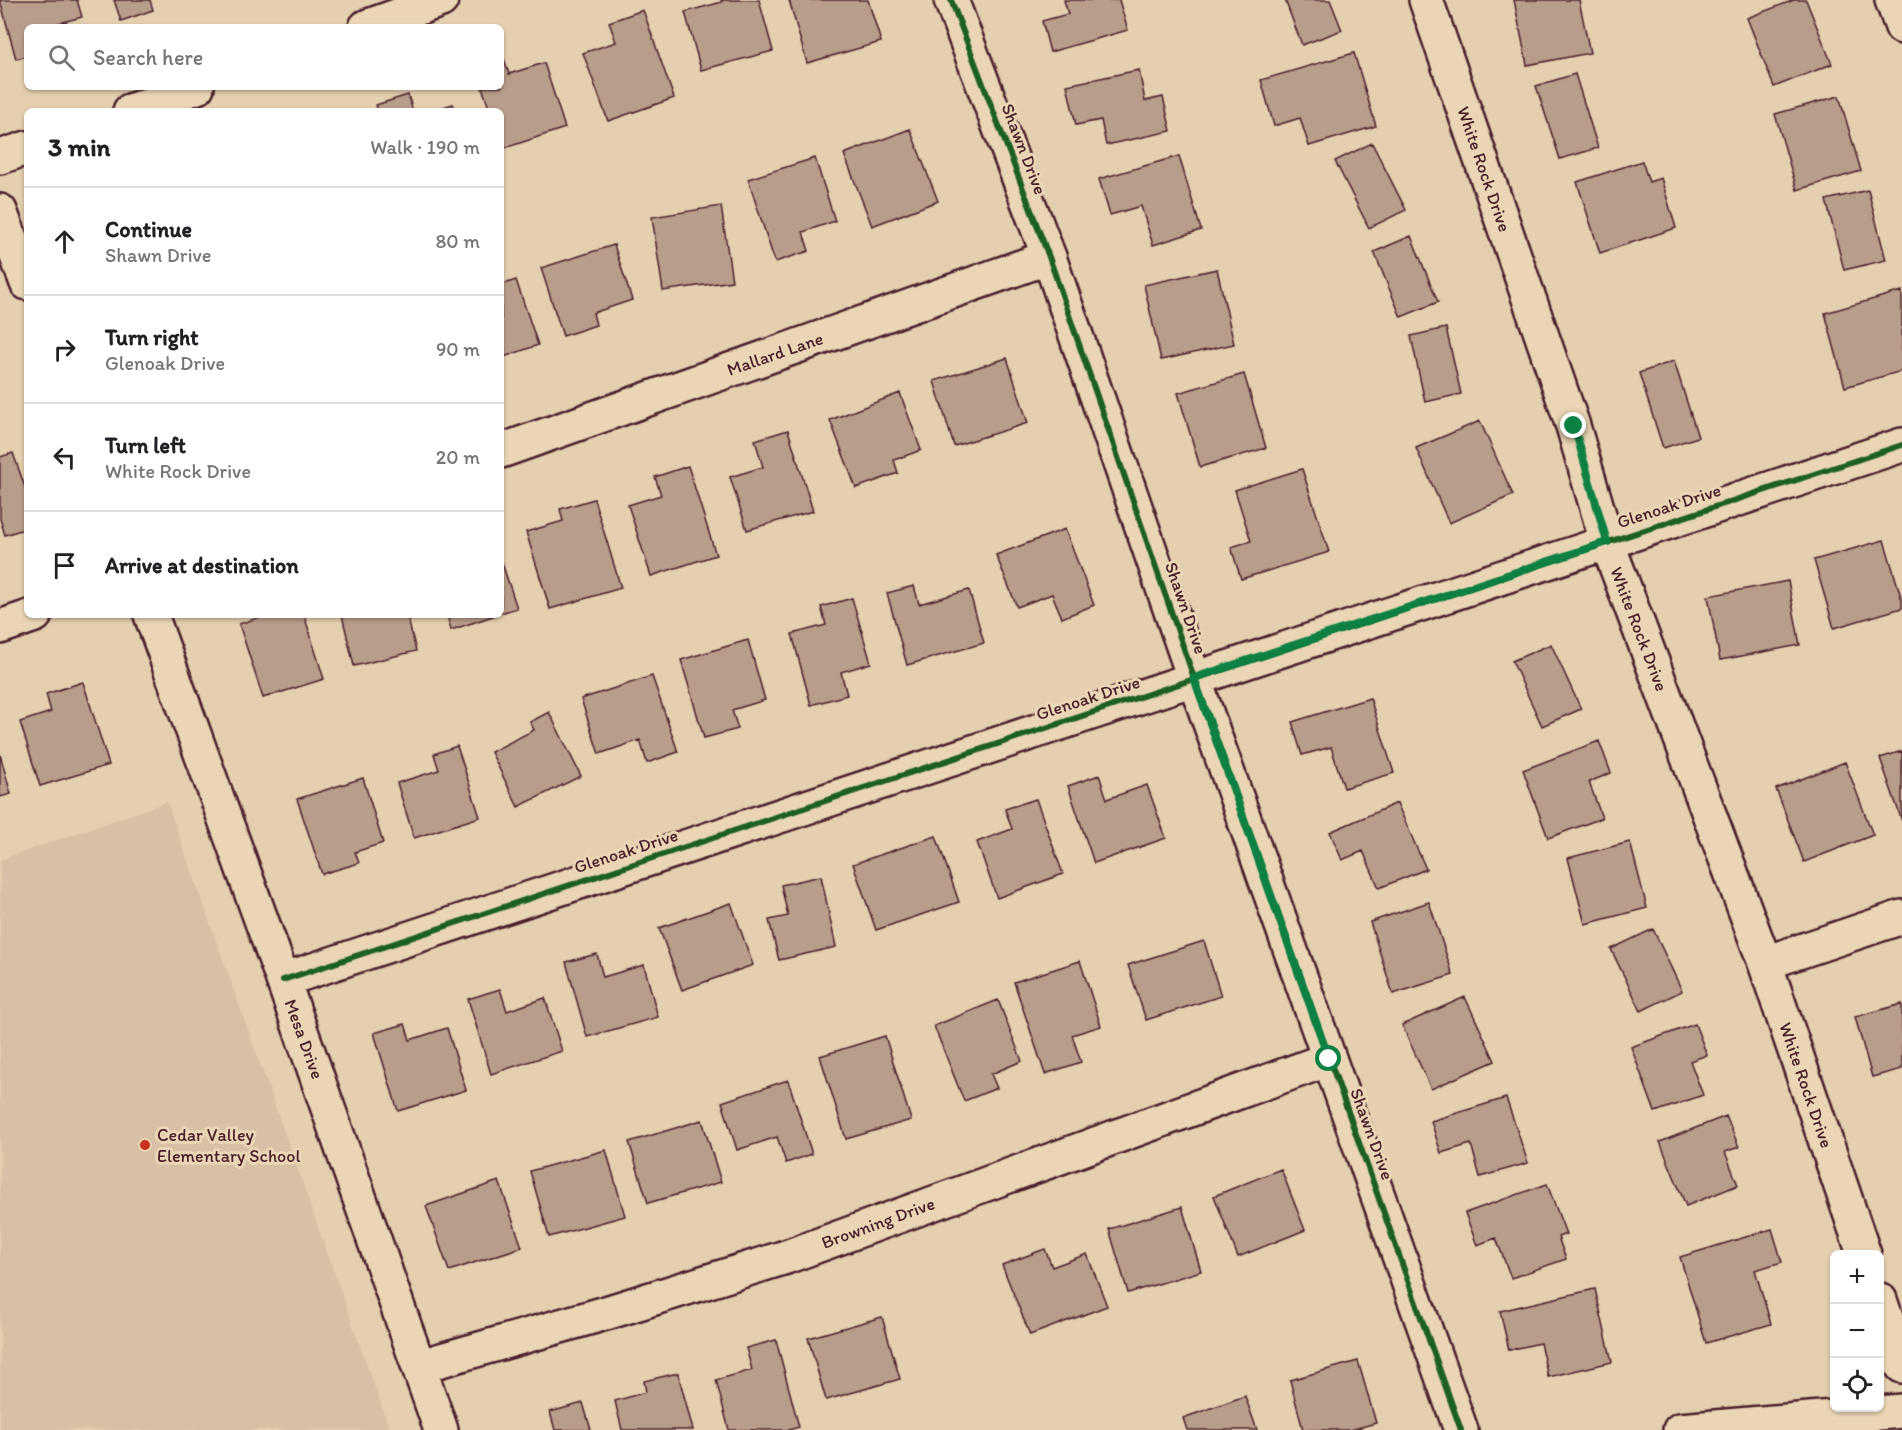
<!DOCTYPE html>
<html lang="en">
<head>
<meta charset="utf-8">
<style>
  body { margin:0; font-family:Itim,sans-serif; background:#f6f6f6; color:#202124 }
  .controls { position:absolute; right:18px; bottom:18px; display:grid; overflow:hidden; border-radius:9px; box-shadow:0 2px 4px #0004 }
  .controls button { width:54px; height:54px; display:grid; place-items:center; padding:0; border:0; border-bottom:2px solid #e0e0e0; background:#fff; color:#202124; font:30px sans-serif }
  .stop { position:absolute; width:18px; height:18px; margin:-14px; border:4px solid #0b8043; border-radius:50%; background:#fff }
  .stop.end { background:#0b8043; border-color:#fff; box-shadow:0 2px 6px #0008 }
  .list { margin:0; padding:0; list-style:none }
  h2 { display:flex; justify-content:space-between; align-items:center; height:78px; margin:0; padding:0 24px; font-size:26px }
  h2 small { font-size:20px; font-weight:400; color:#757577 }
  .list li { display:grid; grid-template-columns:39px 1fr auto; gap:18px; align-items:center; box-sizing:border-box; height:108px; padding:0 24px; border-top:2px solid #e0e0e0 }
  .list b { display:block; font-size:22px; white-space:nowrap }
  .list p { margin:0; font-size:20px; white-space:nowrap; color:#757577 }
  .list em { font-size:20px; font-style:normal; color:#757577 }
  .icon { flex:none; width:33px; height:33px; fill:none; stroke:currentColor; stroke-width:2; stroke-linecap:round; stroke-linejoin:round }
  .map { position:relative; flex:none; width:1902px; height:1430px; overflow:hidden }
  .search { position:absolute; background:#fff; box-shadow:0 2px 4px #0004; left:24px; top:24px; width:480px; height:66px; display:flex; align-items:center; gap:15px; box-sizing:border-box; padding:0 21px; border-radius:9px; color:#757577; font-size:22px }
  .panel { position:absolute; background:#fff; box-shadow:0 2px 4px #0004; left:24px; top:108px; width:480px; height:510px; border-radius:9px }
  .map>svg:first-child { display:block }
  .built { fill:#d7c0a4 }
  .building { fill:#b89d8a; stroke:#4a1f2b; stroke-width:1.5 }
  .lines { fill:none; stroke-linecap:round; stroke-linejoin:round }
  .street-casing { stroke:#4a1f2b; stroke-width:38 }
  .secondary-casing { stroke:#4a1f2b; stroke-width:38 }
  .street { stroke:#ead6b4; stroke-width:33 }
  .secondary { stroke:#ead6b4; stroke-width:33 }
  .cycleway-casing { stroke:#ead6b4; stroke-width:10 }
  .cycleway { stroke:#1b5e20; stroke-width:6 }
  .route { stroke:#0b8043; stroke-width:8 }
  .poi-dot { fill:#c8321e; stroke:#ead6b4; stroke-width:2 }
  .labels { text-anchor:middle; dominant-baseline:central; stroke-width:6; stroke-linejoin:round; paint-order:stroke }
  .street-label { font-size:18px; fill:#4a1f2b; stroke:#ead6b4 }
  .poi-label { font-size:18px; fill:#4a1f2b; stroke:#ead6b4; text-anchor:start }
</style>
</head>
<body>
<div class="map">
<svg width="1902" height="1430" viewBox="0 0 1902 1430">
  <rect width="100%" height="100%" fill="#e4cfaf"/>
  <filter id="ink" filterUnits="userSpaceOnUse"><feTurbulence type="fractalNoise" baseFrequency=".0167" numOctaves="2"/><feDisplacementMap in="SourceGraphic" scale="12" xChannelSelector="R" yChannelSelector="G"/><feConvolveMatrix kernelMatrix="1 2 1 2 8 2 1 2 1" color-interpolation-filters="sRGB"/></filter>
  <g filter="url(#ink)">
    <!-- built -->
    <path class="built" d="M167,802L390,1430H0V860Z"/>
    <!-- building -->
    <path class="building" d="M0,0H77L82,17L44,27H27V56L16,59Z
      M114,0H150L153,10L121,21Z
      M721,0H759L773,51L701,70L685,12L722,2Z
      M789,0H868L881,42L807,63Z
      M1064,0H1119L1128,30L1050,52L1042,21L1068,14Z
      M1285,0H1330L1342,30L1302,45Z
      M1514,0H1579L1590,53L1527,65Z
      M1794,0H1806L1832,64L1774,87L1747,18Z
      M643,10L674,98L608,121L583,53L616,42L609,22Z
      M1354,53L1376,126L1309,146L1300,118L1274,126L1261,80Z
      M504,59L509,74L544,63L565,128L502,149L501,111H490L482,87H501V60Z
      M1139,70L1145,101L1163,97L1171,131L1106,145L1101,120L1076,125L1067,85Z
      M1575,74L1598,148L1560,159L1536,86Z
      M408,95L413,111H378L376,105Z
      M1839,96L1861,171L1797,190L1775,114Z
      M453,104L455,111H430Z
      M910,129L938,201L872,226L844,154Z
      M1372,143L1406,210L1369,228L1335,161Z
      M1179,156L1201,230L1153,245L1141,206L1110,215L1099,179Z
      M815,158L835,221L803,232L809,251L775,262L748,179Z
      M1642,161L1649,182L1661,178L1676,228L1600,253L1577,182Z
      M1868,190L1886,260L1844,270L1826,200Z
      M721,206L732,281L663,291L652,217Z
      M1411,236L1438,302L1401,317L1374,252Z
      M614,245L632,300L593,313L596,325L563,336L541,268Z
      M1217,269L1234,344L1161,360L1144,285Z
      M516,280L538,345L501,358V285Z
      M1902,291V371L1845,387L1825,313Z
      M1446,328L1461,394L1425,402L1411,336Z
      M1007,358L1028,423L954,446L934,381Z
      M1674,361L1698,437L1663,448L1639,373Z
      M1244,374L1266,448L1200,467L1178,393Z
      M900,393L921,450L894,460L898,473L856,488L830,420Z
      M1480,421L1513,495L1449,523L1416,448Z
      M788,430L813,511L747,530L730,477L763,467L755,440Z
      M13,453L27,493V528L5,535L0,519V457Z
      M688,466L716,555L651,576L628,505L661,495L655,477Z
      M1302,469L1329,552L1241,579L1231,547L1251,541L1235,490Z
      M594,499L621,588L550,609L526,532L563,521L560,509Z
      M1065,529L1094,605L1062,618L1052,594L1017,607L996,555Z
      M1884,540L1902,600V608L1834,628L1814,560Z
      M501,560L517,608L501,613Z
      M1788,581L1800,645L1720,660L1708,596Z
      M914,586L919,604L969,590L984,643L907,665L887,593Z
      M852,598L871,663L841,672L847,695L811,705L792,634L826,625L821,607Z
      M267,615H304L324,679L263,698L239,624Z
      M342,615H407L416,651L354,666Z
      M447,615H496L451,630Z
      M748,640L765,700L732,710L738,729L704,738L681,660Z
      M1551,644L1581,709L1542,726L1512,661Z
      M652,676L678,752L647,763L640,740L599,754L581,699Z
      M83,682L109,765L40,786L20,722L51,712L46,694Z
      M1370,698L1394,773L1344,788L1331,747L1302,755L1292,722Z
      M549,712L581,776L518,807L491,752L534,730L530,722Z
      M1599,741L1611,773L1589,782L1602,818L1548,838L1523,770Z
      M457,746L480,817L414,838L397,783L439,770L434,754Z
      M1902,751V821L1880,758Z
      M0,754L11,794L0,797Z
      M1845,762L1873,835L1804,862L1776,789Z
      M1099,775L1107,799L1147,785L1166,838L1094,863L1068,786Z
      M363,778L383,843L355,852L359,863L322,874L297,799Z
      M1036,799L1063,874L997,898L977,842L1012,829L1005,809Z
      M1397,803L1426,869L1379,888L1363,851L1342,860L1330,832Z
      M936,836L959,902L876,930L853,864Z
      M1630,842L1647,908L1585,924L1568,858Z
      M821,876L836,947L779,960L769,920L788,916L781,885Z
      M1429,902L1453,975L1393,994L1370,922Z
      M731,903L753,965L682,990L659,928Z
      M1653,929L1682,991L1641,1011L1611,949Z
      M1204,941L1221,996L1146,1020L1128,965Z
      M597,954L603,977L644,965L658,1017L587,1037L566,962Z
      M1080,961L1101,1026L1072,1035L1081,1062L1045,1074L1014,982Z
      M500,989L507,1011L545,998L562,1051L491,1074L468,999Z
      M1465,997L1495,1061L1431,1089L1402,1025Z
      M998,1000L1022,1061L991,1074L997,1088L964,1101L934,1026Z
      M1902,1004V1069L1872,1077L1855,1017Z
      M405,1024L410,1040L447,1028L466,1090L398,1111L374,1033Z
      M1695,1024L1707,1055L1690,1061L1703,1095L1655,1112L1631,1047Z
      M885,1036L911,1120L846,1139L820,1056Z
      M788,1080L812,1154L786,1163L777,1137L737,1150L722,1102Z
      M1506,1098L1528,1163L1480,1177L1471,1144L1441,1153L1431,1121Z
      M1726,1116L1739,1147L1725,1152L1738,1185L1686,1206L1660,1142Z
      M702,1120L721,1182L648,1203L629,1142Z
      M606,1150L625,1216L549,1237L530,1171Z
      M1281,1169L1305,1230L1238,1257L1214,1196Z
      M499,1181L522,1247L449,1271L426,1206Z
      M1547,1184L1566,1234L1558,1237L1566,1259L1511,1278L1496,1238L1477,1245L1465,1213Z
      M1182,1207L1201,1271L1128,1293L1109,1229Z
      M1772,1229L1782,1262L1755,1270L1771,1324L1706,1343L1680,1257Z
      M1045,1249L1052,1267L1087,1254L1107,1306L1030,1335L1002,1265Z
      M1595,1289L1612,1362L1548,1377L1540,1343L1509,1350L1500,1311Z
      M882,1317L900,1379L826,1400L808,1338Z
      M776,1340L799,1427L789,1430H729L716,1380L752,1370L746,1348Z
      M1358,1361L1376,1423L1350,1430H1303L1290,1380Z
      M678,1373L693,1430H622L615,1401L646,1392L644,1381Z
      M1245,1396L1257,1430H1187L1183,1418Z
      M583,1403L591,1430H555L550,1412Z"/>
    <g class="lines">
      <!-- street casing -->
      <g class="street-casing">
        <path id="street" d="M1426,0L1573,426L1607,542L1765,963L1864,1254
          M1892,0L1902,27
          M366,27L441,0
          M130,111L197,87
          M0,157L27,148
          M0,211L27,283
          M501,451L1049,257
          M151,615L283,980L441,1430
          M0,627L35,615
          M1765,963L1902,917
          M283,980L1902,445
          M1880,1300L1902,1366
          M420,1366L606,1313L786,1257L1329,1059"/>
      </g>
      <!-- secondary casing -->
      <g class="secondary-casing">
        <path id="secondary" d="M951,0L1049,257L1194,678L1461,1430
          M1680,1430L1902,1411"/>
      </g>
      <!-- street -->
      <use href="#street" class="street"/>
      <!-- secondary -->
      <use href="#secondary" class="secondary"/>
      <!-- cycleway casing -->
      <g class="cycleway-casing">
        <path id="cycleway" d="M951,0L1049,257L1194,678L1461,1430
          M283,980L1902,445"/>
      </g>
      <!-- cycleway -->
      <use href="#cycleway" class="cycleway"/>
    </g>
  </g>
  <g class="lines" filter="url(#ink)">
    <!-- route -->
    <path class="route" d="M1329,1059L1194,678L1607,542L1574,426"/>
  </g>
  <!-- markers -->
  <circle class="poi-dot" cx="145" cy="1145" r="6"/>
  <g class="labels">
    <!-- street labels -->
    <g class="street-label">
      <text transform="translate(1024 149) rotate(69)">Shawn Drive</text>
      <text transform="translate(1484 169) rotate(71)">White Rock Drive</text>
      <text transform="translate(775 354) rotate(-19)">Mallard Lane</text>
      <text transform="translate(1669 506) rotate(-18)">Glenoak Drive</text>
      <text transform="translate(1186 608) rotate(71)">Shawn Drive</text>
      <text transform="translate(1639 629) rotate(69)">White Rock Drive</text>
      <text transform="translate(1088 698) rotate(-18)">Glenoak Drive</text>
      <text transform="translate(626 851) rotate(-18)">Glenoak Drive</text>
      <text transform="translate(304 1039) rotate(70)">Mesa Drive</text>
      <text transform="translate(1806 1085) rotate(71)">White Rock Drive</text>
      <text transform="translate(1372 1134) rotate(70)">Shawn Drive</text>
      <text transform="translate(878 1223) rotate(-20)">Browning Drive</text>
    </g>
    <!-- poi labels -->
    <g class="poi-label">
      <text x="157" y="1135">Cedar Valley<tspan x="157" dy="21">Elementary School</tspan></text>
    </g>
  </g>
</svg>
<div class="controls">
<button>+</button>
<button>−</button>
<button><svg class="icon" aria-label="locate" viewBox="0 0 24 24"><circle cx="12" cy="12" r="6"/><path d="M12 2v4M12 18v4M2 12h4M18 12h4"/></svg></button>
</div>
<div class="stop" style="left:1329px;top:1059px"></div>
<div class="stop end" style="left:1574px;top:426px"></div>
<div class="search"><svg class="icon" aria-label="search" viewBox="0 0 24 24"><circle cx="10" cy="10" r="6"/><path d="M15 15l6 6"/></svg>Search here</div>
<section class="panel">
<h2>3 min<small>Walk · 190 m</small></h2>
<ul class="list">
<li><svg class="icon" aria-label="ahead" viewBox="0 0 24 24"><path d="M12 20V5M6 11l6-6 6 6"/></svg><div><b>Continue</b><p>Shawn Drive</p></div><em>80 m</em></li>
<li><svg class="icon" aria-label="right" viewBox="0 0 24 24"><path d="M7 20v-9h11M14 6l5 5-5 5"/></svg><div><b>Turn right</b><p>Glenoak Drive</p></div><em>90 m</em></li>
<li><svg class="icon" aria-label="left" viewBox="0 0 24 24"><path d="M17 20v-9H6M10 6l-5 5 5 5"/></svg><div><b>Turn left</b><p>White Rock Drive</p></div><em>20 m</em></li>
<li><svg class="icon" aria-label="arrive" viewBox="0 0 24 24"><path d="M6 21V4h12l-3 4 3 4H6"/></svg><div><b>Arrive at destination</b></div></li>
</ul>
</section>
</div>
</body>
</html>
